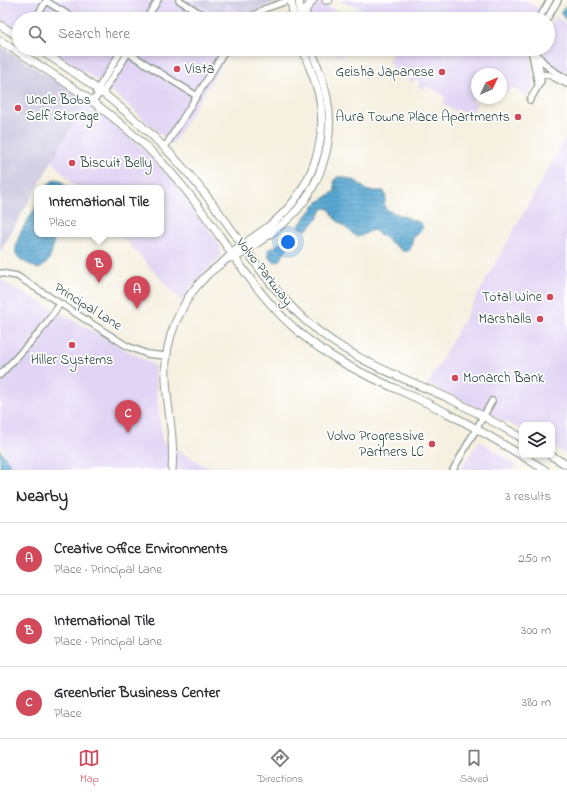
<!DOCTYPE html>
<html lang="en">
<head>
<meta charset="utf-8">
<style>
  body { margin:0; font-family:"Indie Flower",sans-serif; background:#f7f7f7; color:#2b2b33 }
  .controls { position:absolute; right:12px; bottom:12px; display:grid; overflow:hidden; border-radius:8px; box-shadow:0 2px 6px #0003 }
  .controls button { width:36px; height:36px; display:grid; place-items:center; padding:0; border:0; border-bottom:1px solid #e1e1e2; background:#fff; color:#2b2b33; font:20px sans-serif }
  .compass { position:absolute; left:471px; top:68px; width:36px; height:36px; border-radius:50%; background:#fff; box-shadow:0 2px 6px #0003; rotate:46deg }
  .you { position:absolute; left:288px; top:242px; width:14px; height:14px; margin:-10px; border:3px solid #fff; border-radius:50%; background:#1a73e8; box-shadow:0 0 0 6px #1a73e833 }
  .badge { display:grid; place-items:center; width:26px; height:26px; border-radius:50%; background:#d1495b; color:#fff; font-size:13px; font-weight:700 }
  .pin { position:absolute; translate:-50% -33px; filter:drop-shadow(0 1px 2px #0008) }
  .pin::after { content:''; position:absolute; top:21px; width:14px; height:12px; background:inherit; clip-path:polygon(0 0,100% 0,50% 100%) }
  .popup { position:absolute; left:34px; top:185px; width:130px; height:52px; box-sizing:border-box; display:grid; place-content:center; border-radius:8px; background:#fff; filter:drop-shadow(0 1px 3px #0005); font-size:13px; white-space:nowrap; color:#7c7c81 }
  .popup b { font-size:15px; color:#2b2b33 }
  .popup::after { content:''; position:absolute; left:50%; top:100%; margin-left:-8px; border:8px solid transparent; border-top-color:#fff }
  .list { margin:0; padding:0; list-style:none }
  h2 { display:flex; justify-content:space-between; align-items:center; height:52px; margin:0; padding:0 16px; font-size:17px }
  h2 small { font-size:13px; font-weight:400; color:#7c7c81 }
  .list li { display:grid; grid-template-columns:26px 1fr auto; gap:12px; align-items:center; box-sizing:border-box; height:72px; padding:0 16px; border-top:1px solid #e1e1e2 }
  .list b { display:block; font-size:15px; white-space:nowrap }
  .list p { margin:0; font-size:13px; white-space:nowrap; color:#7c7c81 }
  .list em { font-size:13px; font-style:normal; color:#7c7c81 }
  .icon { flex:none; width:22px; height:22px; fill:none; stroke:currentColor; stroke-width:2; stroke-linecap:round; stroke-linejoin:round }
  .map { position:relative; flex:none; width:567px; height:470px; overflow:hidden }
  .search { position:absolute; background:#fff; box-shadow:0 2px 6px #0003; left:12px; right:12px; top:12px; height:44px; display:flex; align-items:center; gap:10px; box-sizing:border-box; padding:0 14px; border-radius:22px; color:#7c7c81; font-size:15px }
  .sheet { height:268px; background:#fff }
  nav { display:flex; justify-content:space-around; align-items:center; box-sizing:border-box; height:56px; border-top:1px solid #e1e1e2; background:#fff; font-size:11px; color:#7c7c81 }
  nav a { display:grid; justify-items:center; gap:2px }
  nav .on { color:#d1495b }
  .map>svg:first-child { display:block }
  .built { fill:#e1d4f4 }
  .industrial { fill:#c5c0db }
  .water { fill:url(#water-rules); stroke:#3c7284 }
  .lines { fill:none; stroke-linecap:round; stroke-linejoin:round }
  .minor-casing { stroke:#8a968a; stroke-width:8 }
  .tertiary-casing { stroke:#8a968a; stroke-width:9 }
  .secondary-casing { stroke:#8a968a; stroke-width:9 }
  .minor { stroke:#fff; stroke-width:5.5 }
  .tertiary { stroke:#fff; stroke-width:7 }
  .secondary { stroke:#fff; stroke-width:7 }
  .poi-dot { fill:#d1495b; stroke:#fff; stroke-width:1.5 }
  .labels { text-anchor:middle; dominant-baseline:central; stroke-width:3.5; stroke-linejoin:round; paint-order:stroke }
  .poi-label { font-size:14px; fill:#1f3d34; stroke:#fff; text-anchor:end }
  .street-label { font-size:14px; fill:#1f3d34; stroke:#fff }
</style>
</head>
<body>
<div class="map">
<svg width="567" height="470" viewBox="0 0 567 470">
  <defs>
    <pattern id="water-rules" width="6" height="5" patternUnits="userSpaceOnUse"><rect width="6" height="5" fill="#59a8d3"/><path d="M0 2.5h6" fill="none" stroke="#498aac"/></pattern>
  </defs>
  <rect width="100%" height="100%" fill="#fff"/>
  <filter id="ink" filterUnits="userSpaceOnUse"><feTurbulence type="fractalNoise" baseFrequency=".025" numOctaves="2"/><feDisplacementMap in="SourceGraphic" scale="8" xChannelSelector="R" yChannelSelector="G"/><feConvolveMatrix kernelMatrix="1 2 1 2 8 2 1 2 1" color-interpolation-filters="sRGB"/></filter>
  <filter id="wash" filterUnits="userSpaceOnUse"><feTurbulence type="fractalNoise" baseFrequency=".012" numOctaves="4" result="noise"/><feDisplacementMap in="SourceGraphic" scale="16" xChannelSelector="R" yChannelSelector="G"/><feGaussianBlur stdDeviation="0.9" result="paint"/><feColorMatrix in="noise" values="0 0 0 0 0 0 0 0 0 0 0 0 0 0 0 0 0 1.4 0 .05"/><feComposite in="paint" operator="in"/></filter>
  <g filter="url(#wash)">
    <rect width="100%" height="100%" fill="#f5f0e0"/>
    <!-- built -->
    <path class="built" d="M0,0H192L220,16L227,3L252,19H19V32L0,19Z
      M338,0H524L541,10L536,19H380L357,7Z
      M322,3L350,19H310L309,15L316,4Z
      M555,17L567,24V74L547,63L542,49H548V30Z
      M49,49H231L172,145L124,101L88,74Z
      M328,49H347L343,57Z
      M395,49H529L534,86L528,96L511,87L508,93L501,89V74H477V91L472,101L477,104L470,116L457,109L455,111L443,104L446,97L426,86L424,90L418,86L420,82L415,79L413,83L409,81L410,78L395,69L393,72L390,69L393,65L388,62Z
      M87,100L139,144L158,166L169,174L221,247L220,258L194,283L181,301L120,234H161V188H77L52,161Z
      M567,135V455L552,446V425H522V430L428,384Z
      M0,280L154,365L162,441L212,470H11L0,440Z
      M479,441L515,464L511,470H460Z"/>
    <!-- industrial -->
    <path class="industrial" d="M192,0H281L266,6L247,16L227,3L220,16Z
      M0,46L87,100L0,252Z"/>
    <!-- water -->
    <path class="water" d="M567,5V21L560,13Z
      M339,176L356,181L368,191H384L386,197L384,206L387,210L421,223L423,228L413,237L410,250L404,252L374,230C367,231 364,236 357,237L334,218L331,211L327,208L322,209L318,218L307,230L300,227V224L317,203L335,191L334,180Z
      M54,179L60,180L67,188H45Z
      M37,204V234H55C52,248 53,263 38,269L21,260L16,254C15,233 28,223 37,204Z
      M286,236L289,237L290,243L280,261L275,262L269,257L268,250L278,245Z
      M0,450L8,461L12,470H0Z"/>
  </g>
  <g filter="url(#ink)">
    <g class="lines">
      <!-- minor casing -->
      <g class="minor-casing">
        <path id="minor" d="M179,0L209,19
          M46,1L75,19
          M35,19L47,0
          M146,19L158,0
          M248,19L264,9L290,0
          M539,19L550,0
          M547,19L558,0
          M122,49L197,96
          M531,49L538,84
          M538,56L549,68L567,79
          M538,74L549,75L567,84
          M96,92L120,53L126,51
          M92,100L103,92L126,56L127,49
          M530,100L541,81L537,49
          M165,147L226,49
          M0,273L17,276L127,346L147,354L166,356
          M0,375L39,333L60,304
          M453,470L492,401"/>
      </g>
      <!-- tertiary casing -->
      <g class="tertiary-casing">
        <path id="tertiary" d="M291,0L294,19
          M299,0L301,19
          M326,0H329
          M305,19L306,9L313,0
          M229,258H235C252,246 270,236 285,222C319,192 336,143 327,98C324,81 317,65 311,49
          M172,470C177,410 149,369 182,309C188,296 197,285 207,275C215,267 227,262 232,252C246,242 261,233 274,222C310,191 329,143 319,95C315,79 308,64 303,49"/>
      </g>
      <!-- secondary casing -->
      <g class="secondary-casing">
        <path id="secondary" d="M0,25L19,37
          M0,41C68,82 134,125 184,188C222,234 249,287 293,327C340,370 392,384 447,413C481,430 513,450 545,470
          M38,49C102,88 159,134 205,194C239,236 265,284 305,320C345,356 395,375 444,396C471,409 496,423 522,438
          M550,455L567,465"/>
      </g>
      <!-- minor -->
      <use href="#minor" class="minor"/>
      <!-- tertiary -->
      <use href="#tertiary" class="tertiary"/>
      <!-- secondary -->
      <use href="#secondary" class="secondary"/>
    </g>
  </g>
  <!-- markers -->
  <g class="poi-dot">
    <circle cx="177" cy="69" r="4"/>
    <circle cx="442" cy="72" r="4"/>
    <circle cx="18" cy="108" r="4"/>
    <circle cx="518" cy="117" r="4"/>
    <circle cx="72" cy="163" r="4"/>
    <circle cx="550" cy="297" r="4"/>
    <circle cx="540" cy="319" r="4"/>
    <circle cx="72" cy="345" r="4"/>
    <circle cx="455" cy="378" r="4"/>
    <circle cx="432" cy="444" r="4"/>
  </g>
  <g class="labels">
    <!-- poi labels -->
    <g class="poi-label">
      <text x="185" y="69" text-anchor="start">Vista</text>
      <text x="434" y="72">Geisha Japanese</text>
      <text x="26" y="100" text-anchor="start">Uncle Bobs<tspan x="26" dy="16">Self Storage</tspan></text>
      <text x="510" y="117">Aura Towne Place Apartments</text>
      <text x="80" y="163" text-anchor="start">Biscuit Belly</text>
      <text x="542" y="297">Total Wine</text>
      <text x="532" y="319">Marshalls</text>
      <text x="72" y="360" text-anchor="middle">Hiller Systems</text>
      <text x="463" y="378" text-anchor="start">Monarch Bank</text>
      <text x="424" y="436">Volvo Progressive<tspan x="424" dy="16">Partners LC</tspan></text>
    </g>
    <!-- street labels -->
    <g class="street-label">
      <text transform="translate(264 272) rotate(52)">Volvo Parkway</text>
      <text transform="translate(88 307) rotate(32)">Principal Lane</text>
    </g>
  </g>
</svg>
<div class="controls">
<button><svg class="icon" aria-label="layers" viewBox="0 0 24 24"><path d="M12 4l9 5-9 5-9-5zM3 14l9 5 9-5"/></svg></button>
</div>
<svg class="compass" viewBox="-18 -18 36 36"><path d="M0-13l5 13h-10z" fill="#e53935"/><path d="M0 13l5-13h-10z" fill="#7c7c81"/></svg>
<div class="you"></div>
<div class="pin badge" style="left:137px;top:309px">A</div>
<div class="pin badge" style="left:99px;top:283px">B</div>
<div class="popup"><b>International Tile</b>Place</div>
<div class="pin badge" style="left:128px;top:433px">C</div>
<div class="search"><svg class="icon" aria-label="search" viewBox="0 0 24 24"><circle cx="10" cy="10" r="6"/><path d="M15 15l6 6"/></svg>Search here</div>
</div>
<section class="sheet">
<h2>Nearby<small>3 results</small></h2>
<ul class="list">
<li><span class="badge">A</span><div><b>Creative Office Environments</b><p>Place · Principal Lane</p></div><em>250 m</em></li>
<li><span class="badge">B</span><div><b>International Tile</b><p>Place · Principal Lane</p></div><em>300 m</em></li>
<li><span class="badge">C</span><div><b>Greenbrier Business Center</b><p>Place</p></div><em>380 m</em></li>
</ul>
</section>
<nav>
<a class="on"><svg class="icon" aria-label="map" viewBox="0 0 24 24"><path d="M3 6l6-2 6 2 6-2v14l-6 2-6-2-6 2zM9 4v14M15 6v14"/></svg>Map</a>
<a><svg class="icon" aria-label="directions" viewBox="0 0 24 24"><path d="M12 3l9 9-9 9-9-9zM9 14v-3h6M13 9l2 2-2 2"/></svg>Directions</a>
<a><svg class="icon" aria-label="saved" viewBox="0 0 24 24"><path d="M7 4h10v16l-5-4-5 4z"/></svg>Saved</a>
</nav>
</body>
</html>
